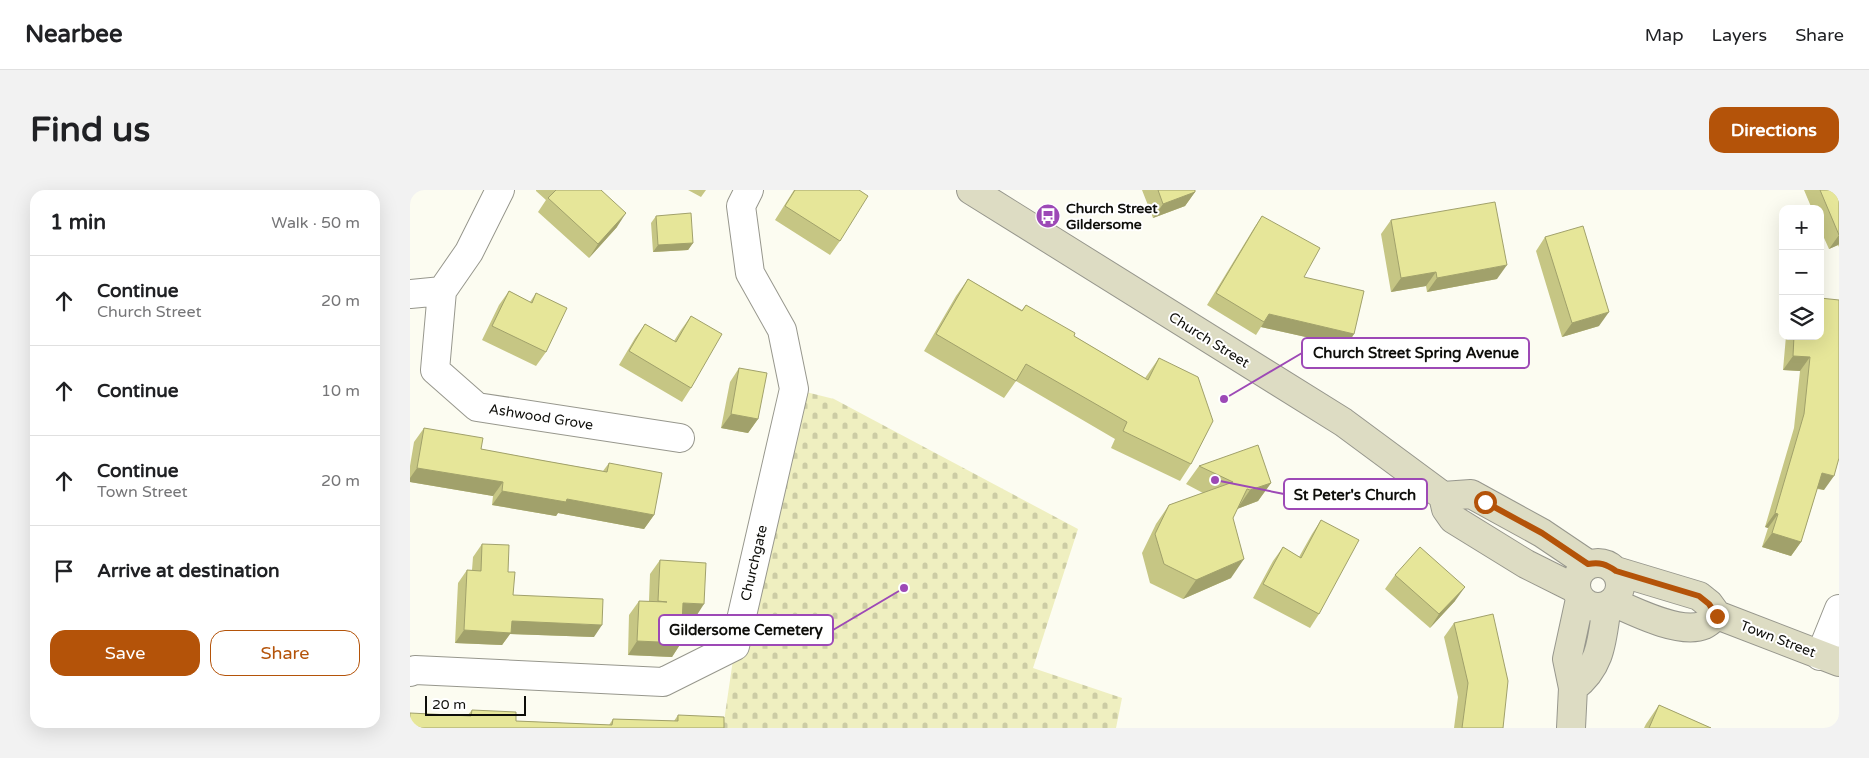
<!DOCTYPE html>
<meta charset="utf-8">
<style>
body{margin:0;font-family:"Varela Round",sans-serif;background:#f2f2f2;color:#202124}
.controls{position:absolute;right:15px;top:15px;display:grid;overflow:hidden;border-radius:10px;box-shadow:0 5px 20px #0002}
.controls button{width:45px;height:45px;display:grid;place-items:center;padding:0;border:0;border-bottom:1px solid #e0e0e0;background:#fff;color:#202124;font:25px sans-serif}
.scale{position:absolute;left:15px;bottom:12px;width:101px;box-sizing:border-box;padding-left:5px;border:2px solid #0e0e0a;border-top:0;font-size:14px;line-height:18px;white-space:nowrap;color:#0e0e0a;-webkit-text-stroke:4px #fff;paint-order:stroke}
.stop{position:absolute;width:15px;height:15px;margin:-11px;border:4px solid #b45309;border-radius:50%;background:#fff}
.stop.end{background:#b45309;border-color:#fff;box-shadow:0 1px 5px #0008}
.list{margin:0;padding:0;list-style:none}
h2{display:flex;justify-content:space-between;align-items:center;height:65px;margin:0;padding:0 20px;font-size:21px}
h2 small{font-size:16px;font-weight:400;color:#757577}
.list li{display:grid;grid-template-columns:32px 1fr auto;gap:15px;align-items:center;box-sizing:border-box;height:90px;padding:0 20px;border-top:1px solid #e0e0e0}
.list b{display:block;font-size:19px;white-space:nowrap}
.list p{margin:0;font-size:16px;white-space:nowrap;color:#757577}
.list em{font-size:16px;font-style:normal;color:#757577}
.actions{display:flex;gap:10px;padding:15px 20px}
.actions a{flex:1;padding:11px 0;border:1px solid #b45309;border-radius:15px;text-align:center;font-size:18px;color:#b45309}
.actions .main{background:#b45309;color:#fff}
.icon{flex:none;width:28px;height:28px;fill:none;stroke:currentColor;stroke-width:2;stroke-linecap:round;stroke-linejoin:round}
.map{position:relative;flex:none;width:1429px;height:538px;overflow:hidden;border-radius:15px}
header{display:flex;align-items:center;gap:30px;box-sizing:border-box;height:70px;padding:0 25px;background:#fff;border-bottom:1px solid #e0e0e0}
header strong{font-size:24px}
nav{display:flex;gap:28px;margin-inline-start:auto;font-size:18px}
.intro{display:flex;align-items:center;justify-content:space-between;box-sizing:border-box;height:120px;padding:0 30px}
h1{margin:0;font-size:35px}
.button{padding:12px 22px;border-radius:15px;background:#b45309;color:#fff;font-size:18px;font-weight:700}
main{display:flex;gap:30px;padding:0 30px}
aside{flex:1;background:#fff;border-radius:15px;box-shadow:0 5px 20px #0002}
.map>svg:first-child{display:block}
</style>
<header>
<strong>Nearbee</strong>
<nav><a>Map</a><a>Layers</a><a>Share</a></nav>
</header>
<div class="intro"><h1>Find us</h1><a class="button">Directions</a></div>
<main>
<aside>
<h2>1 min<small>Walk · 50 m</small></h2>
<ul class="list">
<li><svg class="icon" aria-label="ahead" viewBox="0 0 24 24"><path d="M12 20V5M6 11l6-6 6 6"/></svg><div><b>Continue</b><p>Church Street</p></div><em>20 m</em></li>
<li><svg class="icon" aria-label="ahead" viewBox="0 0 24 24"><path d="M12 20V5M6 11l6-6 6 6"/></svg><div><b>Continue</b></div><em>10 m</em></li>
<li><svg class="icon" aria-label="ahead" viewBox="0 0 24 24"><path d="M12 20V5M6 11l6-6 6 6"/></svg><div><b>Continue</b><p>Town Street</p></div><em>20 m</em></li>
<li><svg class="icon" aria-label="arrive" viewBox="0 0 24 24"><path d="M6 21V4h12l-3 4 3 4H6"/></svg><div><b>Arrive at destination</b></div></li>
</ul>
<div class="actions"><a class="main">Save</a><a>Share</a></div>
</aside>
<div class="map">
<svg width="1429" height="538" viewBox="0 0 1429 538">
<defs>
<pattern id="cemetery-stones" width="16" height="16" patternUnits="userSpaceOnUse" patternTransform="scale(1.25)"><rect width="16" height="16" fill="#efefc0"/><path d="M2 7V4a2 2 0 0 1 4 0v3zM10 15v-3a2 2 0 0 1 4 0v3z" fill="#cccca4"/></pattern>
</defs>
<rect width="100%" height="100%" fill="#fcfcf1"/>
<path fill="url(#cemetery-stones)" d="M 384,199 L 424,209 L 668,339 L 623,478 L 712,508 L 706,538 L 313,538 L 325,456 Z"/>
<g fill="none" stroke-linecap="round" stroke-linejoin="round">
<defs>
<path id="street" d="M 32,101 L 25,180 L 67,217 L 270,248
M 0,104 L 32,101 L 59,62 L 90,0
M 1410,466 L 1429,419
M 0,482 L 5,480 L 253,492 L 325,456 L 384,199 L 372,140 L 340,83 L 331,16 L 339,0"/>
<path id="secondary" d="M 561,0 L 933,232 L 1033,306 L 1036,319 L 1043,329 L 1116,374 L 1166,399
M 1033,306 L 1061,304 L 1132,343 L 1178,374
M1166 395a22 22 0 1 1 44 0a22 22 0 1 1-44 0Z
M 1206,381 L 1289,406 L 1299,414 L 1307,425 L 1429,472
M 1203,412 C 1225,422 1271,445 1294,435 C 1299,433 1303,428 1307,425
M 1163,498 C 1192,476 1192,449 1197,415
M 1161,538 L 1163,498 L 1157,469 L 1170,409"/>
</defs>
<use href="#street" stroke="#97978d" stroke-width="30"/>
<use href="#secondary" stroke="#97978d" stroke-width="30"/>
<use href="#street" stroke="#fff" stroke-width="28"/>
<use href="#secondary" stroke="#dddcc3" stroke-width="28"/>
</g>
<path fill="#c6c684" d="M 126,0 L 191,0 L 207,37 L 179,68 L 128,22 L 136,10 L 126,1 Z
M 278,0 L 296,0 L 291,7 Z
M 384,0 L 449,0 L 430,51 L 420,65 L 365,30 Z
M 732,0 L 785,0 L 785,2 L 775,16 L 743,28 Z
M 1394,0 L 1429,0 L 1429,57 L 1428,55 L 1419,59 L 1410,39 L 1410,19 L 1402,19 Z
M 246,26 L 283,53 L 278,60 L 243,62 L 241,33 Z
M 852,26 L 894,87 L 944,144 L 936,156 L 851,137 L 846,145 L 797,115 L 844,38 Z
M 981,30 L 1087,89 L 1017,102 L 1016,96 L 981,102 L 971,44 Z
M 1135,47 L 1189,136 L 1152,147 L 1126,61 Z
M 558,89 L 612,120 L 616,115 L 664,146 L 735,188 L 749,168 L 781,274 L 770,291 L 701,258 L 705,249 L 606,191 L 594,208 L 514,161 L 546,106 Z
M 99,101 L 120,112 L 126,103 L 136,162 L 126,176 L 72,150 L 89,115 Z
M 281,126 L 281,198 L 272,212 L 209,175 L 225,148 L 235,134 L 264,151 L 271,140 Z
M 1376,146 L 1410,146 L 1414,300 L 1407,299 L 1391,352 L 1381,366 L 1352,357 L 1358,338 L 1355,337 L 1384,238 L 1390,181 L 1373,180 Z
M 329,178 L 348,229 L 338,243 L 311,238 L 320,192 Z
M 14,238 L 71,259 L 130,270 L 193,281 L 199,273 L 244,325 L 234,339 L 148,323 L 146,326 L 82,315 L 83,306 L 0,292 L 0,276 L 4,252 Z
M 789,276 L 861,293 L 848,311 L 827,319 L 823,328 L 821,388 L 773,409 L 740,393 L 732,363 L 746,334 L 759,315 L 793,303 L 776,294 Z
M 911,330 L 909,424 L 900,438 L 843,408 L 863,371 L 873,357 L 889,367 L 902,344 Z
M 72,354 L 98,382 L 103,405 L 184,447 L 100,444 L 92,455 L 45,453 L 48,393 L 57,380 L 62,380 L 63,367 Z
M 250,370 L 285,428 L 273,427 L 271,453 L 262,467 L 218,465 L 219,425 L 229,411 L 239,411 L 240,384 Z
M 985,385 L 1045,411 L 1020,438 L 975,399 Z
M 1044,433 L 1093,538 L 1044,538 L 1048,507 L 1034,447 Z
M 1249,515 L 1301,538 L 1234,538 L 1236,534 Z
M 62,520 L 106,531 L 199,535 L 203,529 L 264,531 L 268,525 L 314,538 L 0,538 L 57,526 Z"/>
<path fill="#a1a16b" d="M 785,2 L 775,16 L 743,28 L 753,14 Z
M 216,23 L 207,37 L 179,68 L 188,54 Z
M 1429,45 L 1429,54 L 1428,55 L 1419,59 Z
M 283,53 L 278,60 L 243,62 L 248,55 Z
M 1097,75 L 1087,89 L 1017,102 L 1027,88 Z
M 1026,82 L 1016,96 L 981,102 L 991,88 Z
M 1199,122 L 1189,136 L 1152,147 L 1162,133 Z
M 859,124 L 944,144 L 936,156 L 851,137 Z
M 1383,166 L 1400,167 L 1390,181 L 1373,180 Z
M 321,224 L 348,229 L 338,243 L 311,238 Z
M 7,278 L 93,292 L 83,306 L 0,292 L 0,288 Z
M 1412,283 L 1424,286 L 1414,300 L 1402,297 Z
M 861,293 L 848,311 L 827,319 L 840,300 Z
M 92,301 L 157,309 L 244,325 L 234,339 L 148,323 L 146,326 L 82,315 Z
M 1365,323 L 1368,324 L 1358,338 L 1355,337 Z
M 1362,343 L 1391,352 L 1381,366 L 1352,357 Z
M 834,369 L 821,388 L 773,409 L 786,390 Z
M 1055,397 L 1045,411 L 1020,438 L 1029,424 Z
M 273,413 L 294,414 L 285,428 L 264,427 Z
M 102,431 L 192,435 L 184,447 L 100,444 L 92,455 L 45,453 L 54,440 Z
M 227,451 L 271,453 L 262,467 L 218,465 Z"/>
<path fill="#e6e699" stroke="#a1a16b" d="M 146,0 L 191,0 L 216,23 L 188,54 L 138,8 Z
M 385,0 L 449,0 L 458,6 L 430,51 L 375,16 Z
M 748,0 L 785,0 L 785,2 L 753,14 Z
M 1410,0 L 1429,0 L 1429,45 Z
M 1085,12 L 1097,75 L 1027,88 L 1026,82 L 991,88 L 981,30 Z
M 281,23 L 283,53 L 248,55 L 246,26 Z
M 852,26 L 910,58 L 894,87 L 954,101 L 944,144 L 859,124 L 854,132 L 806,103 Z
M 1173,36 L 1199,122 L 1162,133 L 1135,47 Z
M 558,89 L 612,121 L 616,115 L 665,143 L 664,146 L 738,190 L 749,168 L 788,187 L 803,231 L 781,274 L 713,241 L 717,232 L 616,174 L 606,191 L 526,144 Z
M 99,101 L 122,113 L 126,103 L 157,118 L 136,162 L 82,136 Z
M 1410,108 L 1429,110 L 1429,268 L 1424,286 L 1412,283 L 1391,352 L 1362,343 L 1368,324 L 1365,323 L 1394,224 L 1400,167 L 1383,166 L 1384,146 L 1410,146 Z
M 281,126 L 312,144 L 281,198 L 219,161 L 235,134 L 266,152 Z
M 329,178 L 357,183 L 348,229 L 321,224 Z
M 14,238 L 73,248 L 71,259 L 130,270 L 197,282 L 199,273 L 252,283 L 244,325 L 157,309 L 156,312 L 92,301 L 93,292 L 7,278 Z
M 848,255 L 861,293 L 840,300 L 837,299 L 823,328 L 834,369 L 786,390 L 754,374 L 745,344 L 759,315 L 823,292 L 789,276 Z
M 911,330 L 949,350 L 909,424 L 853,394 L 873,357 L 891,368 Z
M 72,354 L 99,355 L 98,382 L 105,382 L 103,405 L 193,409 L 192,435 L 102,431 L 101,443 L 54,440 L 57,380 L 71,381 Z
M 1010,357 L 1055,397 L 1029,424 L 985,385 Z
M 250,370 L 296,373 L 294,414 L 273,413 L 271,453 L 227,451 L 229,411 L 257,412 L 248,411 Z
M 1083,424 L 1098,491 L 1093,538 L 1052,538 L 1058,493 L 1044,433 Z
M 1249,515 L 1301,538 L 1239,538 Z
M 62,520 L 106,522 L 106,531 L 202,535 L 203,529 L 268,531 L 268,525 L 314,527 L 314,538 L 0,538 L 0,523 L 61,526 Z"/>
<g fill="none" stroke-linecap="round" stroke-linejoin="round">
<path stroke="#b45309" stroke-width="6" d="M 1075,312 L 1132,343 L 1178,374 C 1190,372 1196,374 1206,381 L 1289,406 L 1299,414 L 1307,426"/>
</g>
<defs>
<symbol id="bus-disc" viewBox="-11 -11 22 22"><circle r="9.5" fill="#9d49b6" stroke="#fff"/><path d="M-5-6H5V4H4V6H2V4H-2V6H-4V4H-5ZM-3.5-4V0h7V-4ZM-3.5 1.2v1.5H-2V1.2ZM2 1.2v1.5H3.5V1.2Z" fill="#fff"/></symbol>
</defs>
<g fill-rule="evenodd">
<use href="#bus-disc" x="624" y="12" width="28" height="28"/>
</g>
<g text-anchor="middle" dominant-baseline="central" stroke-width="4" stroke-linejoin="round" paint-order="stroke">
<g font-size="14" font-weight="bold" fill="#0e0e0a" stroke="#fff" text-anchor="start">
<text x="656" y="18">Church Street<tspan x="656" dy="16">Gildersome</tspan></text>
</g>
<g font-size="14" fill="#0e0e0a" stroke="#fff">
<text transform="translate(799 150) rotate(32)">Church Street</text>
<text transform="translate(131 227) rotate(9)">Ashwood Grove</text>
<text transform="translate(344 373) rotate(-77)">Churchgate</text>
<text transform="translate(1368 449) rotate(21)">Town Street</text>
</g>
</g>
<path fill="none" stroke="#9d49b6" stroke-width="2" d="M814 209L892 163M805 290L874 304M494 398L423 440"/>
<g fill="#9d49b6" stroke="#fff" stroke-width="2">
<circle cx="814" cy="209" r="5"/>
<circle cx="805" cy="290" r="5"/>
<circle cx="494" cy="398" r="5"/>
</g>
<g fill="#fff" stroke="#9d49b6" stroke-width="2">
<rect x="892" y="148" width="227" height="30" rx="5"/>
<rect x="874" y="289" width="143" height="30" rx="5"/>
<rect x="249" y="425" width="174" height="30" rx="5"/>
</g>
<g font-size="15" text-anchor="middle" font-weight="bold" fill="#0e0e0a">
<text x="1006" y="168">Church Street Spring Avenue</text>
<text x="945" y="310">St Peter's Church</text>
<text x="336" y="445">Gildersome Cemetery</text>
</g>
</svg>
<div class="controls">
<button>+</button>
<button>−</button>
<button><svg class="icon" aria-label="layers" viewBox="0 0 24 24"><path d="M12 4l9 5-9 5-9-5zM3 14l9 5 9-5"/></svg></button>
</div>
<div class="scale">20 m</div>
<div class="stop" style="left:1075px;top:312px"></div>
<div class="stop end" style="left:1307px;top:426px"></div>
</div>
</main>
